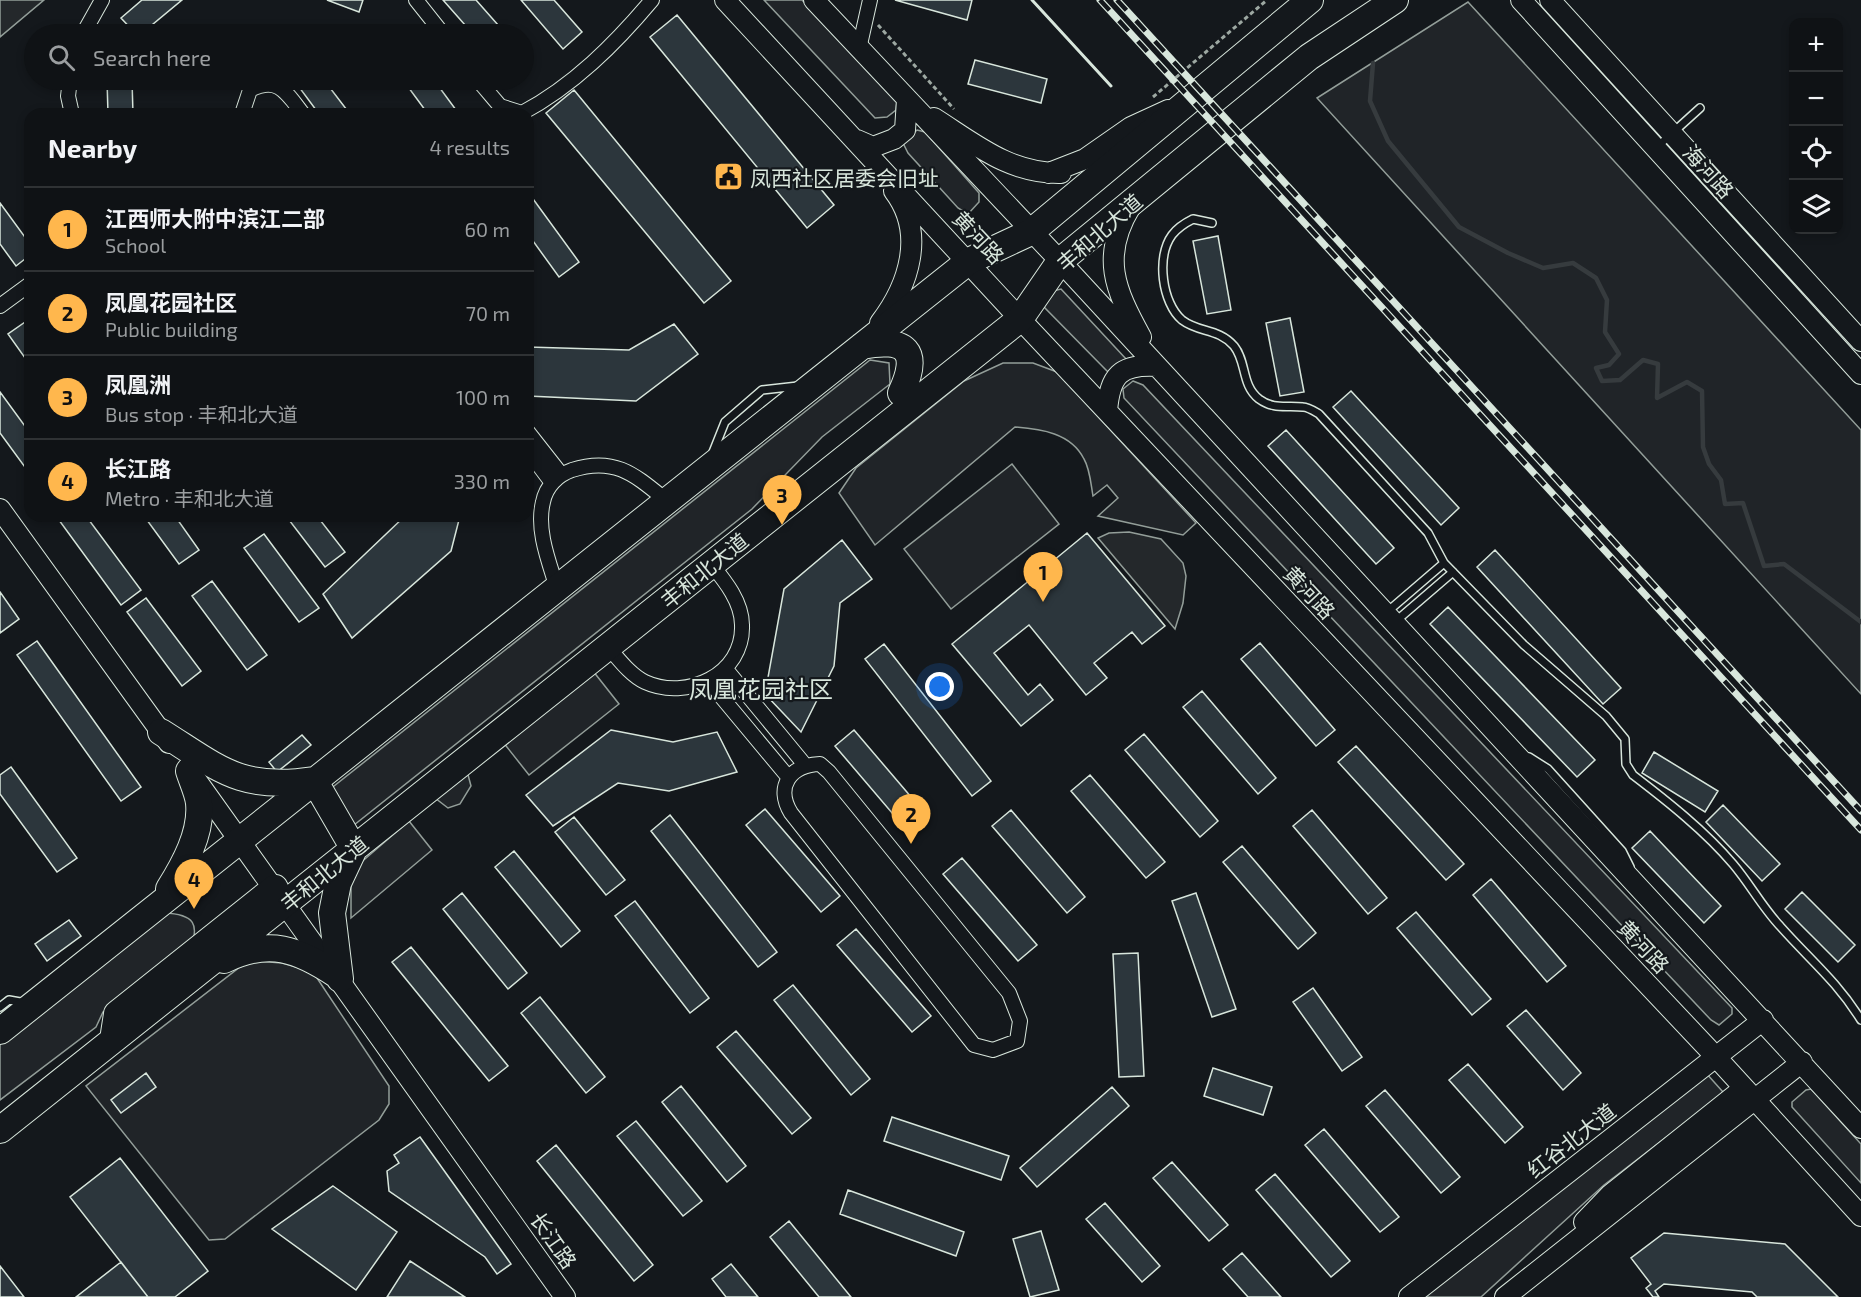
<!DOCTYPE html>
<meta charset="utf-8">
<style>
body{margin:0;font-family:"Exo 2","Noto Sans SC",sans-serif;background:#181b1e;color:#f1f3f6}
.controls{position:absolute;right:18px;top:18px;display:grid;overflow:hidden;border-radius:12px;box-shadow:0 3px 9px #0003}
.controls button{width:54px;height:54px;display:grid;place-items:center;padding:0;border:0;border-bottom:2px solid #2f3234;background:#0f1215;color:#f1f3f6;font:30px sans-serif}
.you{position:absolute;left:940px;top:687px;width:21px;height:21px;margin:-15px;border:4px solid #fff;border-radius:50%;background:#1a73e8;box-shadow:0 0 0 9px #1a73e833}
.badge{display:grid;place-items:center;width:39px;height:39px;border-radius:50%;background:#ffb74d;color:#111;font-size:20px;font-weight:700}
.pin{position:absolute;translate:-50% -50px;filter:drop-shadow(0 2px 3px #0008)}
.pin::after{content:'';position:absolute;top:32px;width:21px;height:18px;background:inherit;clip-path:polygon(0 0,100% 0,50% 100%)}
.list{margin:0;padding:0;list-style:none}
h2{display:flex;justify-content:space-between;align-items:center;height:78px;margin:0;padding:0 24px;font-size:26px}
h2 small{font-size:20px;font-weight:400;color:#9b9ea0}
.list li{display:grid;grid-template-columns:39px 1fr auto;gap:18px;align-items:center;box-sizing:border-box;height:84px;padding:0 24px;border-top:2px solid #2f3234}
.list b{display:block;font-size:22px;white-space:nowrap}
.list p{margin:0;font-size:20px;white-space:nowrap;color:#9b9ea0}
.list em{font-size:20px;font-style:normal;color:#9b9ea0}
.icon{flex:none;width:33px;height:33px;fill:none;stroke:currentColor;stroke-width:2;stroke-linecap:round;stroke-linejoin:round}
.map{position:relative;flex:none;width:1861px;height:1297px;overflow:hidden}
.search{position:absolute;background:#0f1215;box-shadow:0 3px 9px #0003;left:24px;top:24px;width:510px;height:66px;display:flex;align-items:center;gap:15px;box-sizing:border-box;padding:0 21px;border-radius:33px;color:#9b9ea0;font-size:22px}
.panel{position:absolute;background:#0f1215;box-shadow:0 3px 9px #0003;left:24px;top:108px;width:510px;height:414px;border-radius:18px}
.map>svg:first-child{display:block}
</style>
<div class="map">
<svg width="1861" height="1297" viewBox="0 0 1861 1297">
<rect width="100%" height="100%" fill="#14181c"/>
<path fill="#202428" stroke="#939e99" stroke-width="1.5" d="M 764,0 L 802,0 L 897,100 L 896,110 L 887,117 L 875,118 Z
M 1468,2 L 1861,430 L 1861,694 L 1317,98 Z
M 917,130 L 925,132 L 979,193 L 979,202 L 968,214 L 958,208 L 908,153 L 903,143 Z
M 1061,289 L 1127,360 L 1116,372 L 1108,372 L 1045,308 L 1042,302 L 1053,291 Z
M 870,360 L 889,363 L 890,384 L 822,437 L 752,509 L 354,825 L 324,794 Z
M 1003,363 L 1033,363 L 1057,372 L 1196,523 L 1183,535 L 1098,516 L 1118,498 L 1107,485 L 1093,496 C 1091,485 1090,469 1084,459 C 1071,433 1041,429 1015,427 L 875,545 L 839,493 L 856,468 L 964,381 Z
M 1133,381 L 1143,385 L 1732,1008 L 1732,1014 L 1719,1025 L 1711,1020 L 1124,398 L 1123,389 Z
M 1012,464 L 1059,524 L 951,609 L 904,549 Z
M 593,671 L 619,704 L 529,775 L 503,742 Z
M 467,771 L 471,786 L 460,804 L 448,808 L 435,798 Z
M 409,821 L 432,850 L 351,918 L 351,877 L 358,865 Z
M 164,913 C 194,914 201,924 189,952 L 103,1012 L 96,1027 L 0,1100 L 0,1044 Z
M 256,961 L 282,963 L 313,972 L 389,1086 L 389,1104 L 379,1120 L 225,1239 L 209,1240 L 86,1086 L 240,967 Z
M 1706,1073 L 1723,1092 L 1716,1099 L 1604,1185 L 1481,1297 L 1418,1297 Z
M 1811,1089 L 1861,1144 L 1861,1183 L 1792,1107 L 1792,1102 L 1806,1090 Z"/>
<path fill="#24282b" stroke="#939e99" stroke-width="1.5" d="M 0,0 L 44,0 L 0,37 Z
M 1129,532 L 1161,539 L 1183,563 L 1186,576 L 1183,603 L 1175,629 L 1098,538 L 1109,533 Z"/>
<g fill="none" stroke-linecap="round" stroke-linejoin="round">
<path stroke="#363b3e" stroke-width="4.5" d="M 1373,63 L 1370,101 L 1388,141 L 1459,227 L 1508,253 L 1543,268 L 1573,263 L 1596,278 L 1607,300 L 1605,332 L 1619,354 L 1609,365 L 1596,368 L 1602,381 L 1620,380 L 1643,360 L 1658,364 L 1657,398 L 1687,382 L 1702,391 L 1703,447 L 1709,464 L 1721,480 L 1725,504 L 1743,503 L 1764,566 L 1784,564 L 1861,622"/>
</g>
<path fill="#2c363c" stroke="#d8e6dc" stroke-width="1.5" d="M 142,0 L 182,0 L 141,34 L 136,34 L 121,18 Z
M 327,0 L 363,0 L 359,12 Z
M 443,0 L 476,0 L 506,34 L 473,34 Z
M 521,0 L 554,0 L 582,32 L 563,49 Z
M 895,0 L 972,0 L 967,20 Z
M 677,15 L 834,205 L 807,228 L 650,37 Z
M 975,60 L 1047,79 L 1041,103 L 968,84 Z
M 107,80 L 132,80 L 133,114 L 108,114 Z
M 309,80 L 324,80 L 350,114 L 319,114 L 299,87 Z
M 403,80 L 434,80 L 459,114 L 428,114 Z
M 574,90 L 731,281 L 704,303 L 546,113 Z
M 528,192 L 579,262 L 559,277 L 528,234 Z
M 0,203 L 30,244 L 30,255 L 16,266 L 0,244 Z
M 1218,236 L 1231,310 L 1207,314 L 1193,241 Z
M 1290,318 L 1304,392 L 1280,396 L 1266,323 Z
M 28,320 L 30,323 L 30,365 L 8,334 Z
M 674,324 L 698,354 L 636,401 L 528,396 L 528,347 L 629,350 Z
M 1351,391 L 1459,508 L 1441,525 L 1333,407 Z
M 0,392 L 30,433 L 30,474 L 0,433 Z
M 1286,430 L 1394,548 L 1376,564 L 1268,446 Z
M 56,516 L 86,516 L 141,590 L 121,605 Z
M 144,516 L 175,516 L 199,550 L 179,564 Z
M 286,516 L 317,516 L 345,552 L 325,567 Z
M 405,516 L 460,516 L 451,551 L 352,638 L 323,594 Z
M 1087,533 L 1165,626 L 1142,644 L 1132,632 L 1094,663 L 1107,678 L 1086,695 L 1029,625 L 994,653 L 1028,695 L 1040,684 L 1053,700 L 1021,726 L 952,644 Z
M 264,534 L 319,608 L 299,622 L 244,548 Z
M 842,540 L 872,579 L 840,603 L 834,666 L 801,732 L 765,694 L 784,589 Z
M 1495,550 L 1621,688 L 1603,704 L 1477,567 Z
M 212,581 L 267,655 L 247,670 L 192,596 Z
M 0,592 L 19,619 L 0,633 Z
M 146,598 L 201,671 L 182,686 L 127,612 Z
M 1448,607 L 1595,760 L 1577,777 L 1430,624 Z
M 37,641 L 141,787 L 121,801 L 17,655 Z
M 1260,643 L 1335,730 L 1316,746 L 1241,659 Z
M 884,644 L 991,781 L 972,796 L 865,659 Z
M 1202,691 L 1276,778 L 1258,794 L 1183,707 Z
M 611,730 L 673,742 L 717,732 L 737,772 L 669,791 L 618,783 L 553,826 L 526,795 Z
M 854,730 L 929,818 L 910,834 L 835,746 Z
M 1144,734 L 1218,821 L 1200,837 L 1125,750 Z
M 302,735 L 311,745 L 277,772 L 269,762 Z
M 1356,746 L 1464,864 L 1446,880 L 1338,762 Z
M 1654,752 L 1718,791 L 1705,812 L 1642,773 Z
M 11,767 L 77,858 L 57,872 L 0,794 L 0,775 Z
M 1090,775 L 1165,862 L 1146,878 L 1071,791 Z
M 1723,805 L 1780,864 L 1762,881 L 1706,822 Z
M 765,809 L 840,896 L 821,912 L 746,825 Z
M 1011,810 L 1085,897 L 1067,913 L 992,826 Z
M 1312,810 L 1387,898 L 1368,914 L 1293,826 Z
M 670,815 L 777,952 L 758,967 L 651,831 Z
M 574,817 L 625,880 L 606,895 L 555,832 Z
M 1650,831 L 1721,906 L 1704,923 L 1632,848 Z
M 1242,846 L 1316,933 L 1298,949 L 1223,862 Z
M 514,851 L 580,931 L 561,947 L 495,867 Z
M 962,858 L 1037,945 L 1018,961 L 943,874 Z
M 1491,879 L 1566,966 L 1547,982 L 1473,895 Z
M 1802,892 L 1855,945 L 1838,962 L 1785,909 Z
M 462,893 L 527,973 L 508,989 L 443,909 Z
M 1196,893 L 1236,1009 L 1212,1017 L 1172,901 Z
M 635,901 L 709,998 L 690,1013 L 615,916 Z
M 1416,912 L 1491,999 L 1472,1015 L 1397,928 Z
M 69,920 L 81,936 L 47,961 L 35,944 Z
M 856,929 L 931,1016 L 912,1032 L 837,945 Z
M 411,947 L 508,1066 L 489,1081 L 392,962 Z
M 1138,953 L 1144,1076 L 1119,1077 L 1113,954 Z
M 793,985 L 870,1079 L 851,1095 L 774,1000 Z
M 1313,988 L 1362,1057 L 1342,1071 L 1293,1002 Z
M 540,997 L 605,1077 L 586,1093 L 521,1013 Z
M 1526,1010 L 1581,1073 L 1563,1090 L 1507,1026 Z
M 736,1031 L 811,1118 L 792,1134 L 717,1047 Z
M 1468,1064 L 1523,1127 L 1505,1143 L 1449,1080 Z
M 1213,1068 L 1272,1087 L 1263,1115 L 1204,1096 Z
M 146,1073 L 156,1087 L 121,1113 L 111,1100 Z
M 681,1086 L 746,1166 L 727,1182 L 662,1102 Z
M 1112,1087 L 1129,1106 L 1037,1187 L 1020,1168 Z
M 1385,1090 L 1460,1177 L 1441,1193 L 1366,1106 Z
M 892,1117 L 1009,1156 L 1001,1180 L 884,1141 Z
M 636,1121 L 702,1201 L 683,1216 L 617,1136 Z
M 1324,1129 L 1399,1217 L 1380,1232 L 1305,1145 Z
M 420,1137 L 511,1264 L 497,1274 L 485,1257 L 389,1191 L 387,1171 L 399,1163 L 394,1155 Z
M 556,1145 L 653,1265 L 634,1281 L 537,1161 Z
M 120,1158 L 208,1271 L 175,1297 L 148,1297 L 70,1197 Z
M 1172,1162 L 1228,1225 L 1209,1241 L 1153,1178 Z
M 1275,1174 L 1350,1261 L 1331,1277 L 1256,1190 Z
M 333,1186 L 397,1232 L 356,1290 L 272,1229 Z
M 848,1190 L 964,1232 L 956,1256 L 840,1214 Z
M 1105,1203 L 1160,1266 L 1142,1282 L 1086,1219 Z
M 789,1221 L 851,1297 L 819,1297 L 770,1237 Z
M 1041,1231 L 1059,1290 L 1030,1297 L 1013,1239 Z
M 1664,1233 L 1785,1244 L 1838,1297 L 1757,1297 L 1752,1292 L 1664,1284 L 1655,1291 L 1659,1297 L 1653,1297 L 1646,1288 L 1651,1284 L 1631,1258 Z
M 1242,1253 L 1281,1297 L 1248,1297 L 1223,1269 Z
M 410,1261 L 465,1297 L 387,1297 Z
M 121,1262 L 148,1297 L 76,1297 Z
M 731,1264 L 758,1297 L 726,1297 L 712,1279 Z
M 0,1266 L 24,1297 L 0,1297 Z"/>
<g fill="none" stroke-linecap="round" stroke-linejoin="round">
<defs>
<path id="lane" d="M 1657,147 L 1700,108
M 1212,223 L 1193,219 C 1185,223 1178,227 1172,235 C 1156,257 1162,303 1182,320 C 1199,333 1218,328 1234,346 C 1247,362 1241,385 1259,399 C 1274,410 1286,405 1303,407 C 1308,407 1314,411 1319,414 L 1428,533 L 1444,563 L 1524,645 L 1606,716 L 1625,739 L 1626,764 L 1633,775 C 1667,801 1705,831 1733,864 C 1750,884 1762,907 1780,926 C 1810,960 1836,980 1861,1020
M 713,452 L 725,422 L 762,390 L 798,386
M 1387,612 L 1444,563
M 1396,621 L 1453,572
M 1529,757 L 1548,769 L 1622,851 L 1630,867
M 0,1007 L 9,1000 L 26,1003"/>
<path id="street" d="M 416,0 L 443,34
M 83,34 L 102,0
M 859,49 L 870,0
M 70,80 L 68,96 L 72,114
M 478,80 L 500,106 L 522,113 C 573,86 615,44 652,0
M 242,114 L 250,90 C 278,76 286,92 303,114
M 0,306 L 30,284
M 528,432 L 561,474
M 528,451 L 552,483
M 557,588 C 549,562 536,530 543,502 C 546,486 558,475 572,470 C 615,456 635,475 667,501
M 608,647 C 618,658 630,675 645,682 C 686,701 744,675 742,625 C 742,602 725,581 712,565
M 725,668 L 805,765
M 709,682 L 789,778
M 820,764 L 829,772 L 1009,993 L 1020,1021 L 1017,1041 L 993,1050 L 974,1045 L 791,813 C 775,787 790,765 820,764 Z"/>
<path id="secondary" d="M 725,0 L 1020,319 L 1716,1057 L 1861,1216
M 814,0 L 1060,261 L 1861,1128
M 1521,0 L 1861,374
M 1550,0 L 1861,341
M 934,118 C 975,144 1010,174 1061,173
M 857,140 L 873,147 L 894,139 L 905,130 L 907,100
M 1049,173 L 1085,159 L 1131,127 L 1168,110
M 1131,206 C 1100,256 1115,290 1141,337
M 880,323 C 909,285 926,233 894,191
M 1107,411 C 1110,375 1120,364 1157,366
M 0,509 L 169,743
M 197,781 L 565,1297
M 1584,1222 L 1611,1194 L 1744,1088
M 1409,1297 L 1763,1020
M 1505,1297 L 1802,1062"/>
<path id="highway" d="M 862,346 C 906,337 921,351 901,393
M 161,732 C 220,769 240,791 314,780 L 354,849 L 338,883 L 332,913 L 340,979
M 169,889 C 184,865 202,833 199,803 C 198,793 192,781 189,771
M 224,960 C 269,938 298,949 337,975
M 0,1031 L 969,261 L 1031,232 L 1310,0
M 113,1040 L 117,1014 L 275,888
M 0,1130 L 1020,319 L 1060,261 L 1309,57 L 1395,0"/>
</defs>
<use href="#lane" stroke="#d8e6dc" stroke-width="10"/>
<use href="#street" stroke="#d8e6dc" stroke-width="16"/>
<use href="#secondary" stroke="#d8e6dc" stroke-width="22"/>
<use href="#highway" stroke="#d8e6dc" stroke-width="28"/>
<path stroke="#9da8a2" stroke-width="3" stroke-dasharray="4.5 3" stroke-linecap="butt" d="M 878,25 L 954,109
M 1153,97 L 1267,0"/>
<use href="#lane" stroke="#14181c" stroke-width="7"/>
<use href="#street" stroke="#14181c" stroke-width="14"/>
<use href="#secondary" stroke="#14181c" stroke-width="20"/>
<use href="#highway" stroke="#14181c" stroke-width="26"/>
<defs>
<path id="rail" d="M 1100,0 L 1861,830
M 1117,0 L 1861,811"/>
</defs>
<use href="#rail" stroke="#d8e6dc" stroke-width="7"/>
<use href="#rail" stroke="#14181c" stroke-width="4.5" stroke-dasharray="14" stroke-linecap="butt"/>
<path stroke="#d8e6dc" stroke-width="3" d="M 1032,0 L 1111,86"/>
</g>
<defs>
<symbol id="civic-square" viewBox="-11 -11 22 22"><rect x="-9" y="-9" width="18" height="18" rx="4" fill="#ffb74d" stroke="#14181c"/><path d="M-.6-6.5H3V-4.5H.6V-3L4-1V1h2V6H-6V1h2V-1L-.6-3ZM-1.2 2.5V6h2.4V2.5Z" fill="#111"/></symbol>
</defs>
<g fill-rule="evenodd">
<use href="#civic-square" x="712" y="160" width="33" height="33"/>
</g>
<g text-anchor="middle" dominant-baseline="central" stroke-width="4.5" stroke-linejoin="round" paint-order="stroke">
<g font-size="21" fill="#d8e6dc" stroke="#14181c">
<text transform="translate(1709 171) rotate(48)">海河路</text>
<text transform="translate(1099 232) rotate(-41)">丰和北大道</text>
<text transform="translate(979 237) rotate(47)">黄河路</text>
<text transform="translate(704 570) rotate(-39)">丰和北大道</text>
<text transform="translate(1310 592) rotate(47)">黄河路</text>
<text transform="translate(324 873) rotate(-39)">丰和北大道</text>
<text transform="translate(1644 946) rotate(47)">黄河路</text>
<text transform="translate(1571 1140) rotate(-38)">红谷北大道</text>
<text transform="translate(554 1240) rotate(55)">长江路</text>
</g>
<g font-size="21" fill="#d8e6dc" stroke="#14181c" text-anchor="start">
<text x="750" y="177">凤西社区居委会旧址</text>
</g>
<g font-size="24" fill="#d8e6dc" stroke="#14181c">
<text x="761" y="688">凤凰花园社区</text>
</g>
</g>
</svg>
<div class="controls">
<button>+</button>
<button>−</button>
<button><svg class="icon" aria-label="locate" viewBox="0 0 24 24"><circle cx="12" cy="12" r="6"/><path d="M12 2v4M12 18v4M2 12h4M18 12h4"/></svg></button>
<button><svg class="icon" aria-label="layers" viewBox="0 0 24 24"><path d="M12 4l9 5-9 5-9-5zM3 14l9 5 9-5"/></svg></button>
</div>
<div class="you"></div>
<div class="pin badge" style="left:1043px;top:602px">1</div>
<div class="pin badge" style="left:911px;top:844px">2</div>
<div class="pin badge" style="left:782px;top:525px">3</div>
<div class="pin badge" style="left:194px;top:909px">4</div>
<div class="search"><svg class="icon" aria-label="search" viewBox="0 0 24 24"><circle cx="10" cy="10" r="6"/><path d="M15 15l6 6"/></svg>Search here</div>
<section class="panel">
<h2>Nearby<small>4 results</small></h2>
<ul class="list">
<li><span class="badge">1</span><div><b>江西师大附中滨江二部</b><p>School</p></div><em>60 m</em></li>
<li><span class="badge">2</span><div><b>凤凰花园社区</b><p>Public building</p></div><em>70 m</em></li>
<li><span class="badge">3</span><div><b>凤凰洲</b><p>Bus stop · 丰和北大道</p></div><em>100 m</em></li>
<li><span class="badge">4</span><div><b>长江路</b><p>Metro · 丰和北大道</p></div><em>330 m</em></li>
</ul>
</section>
</div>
